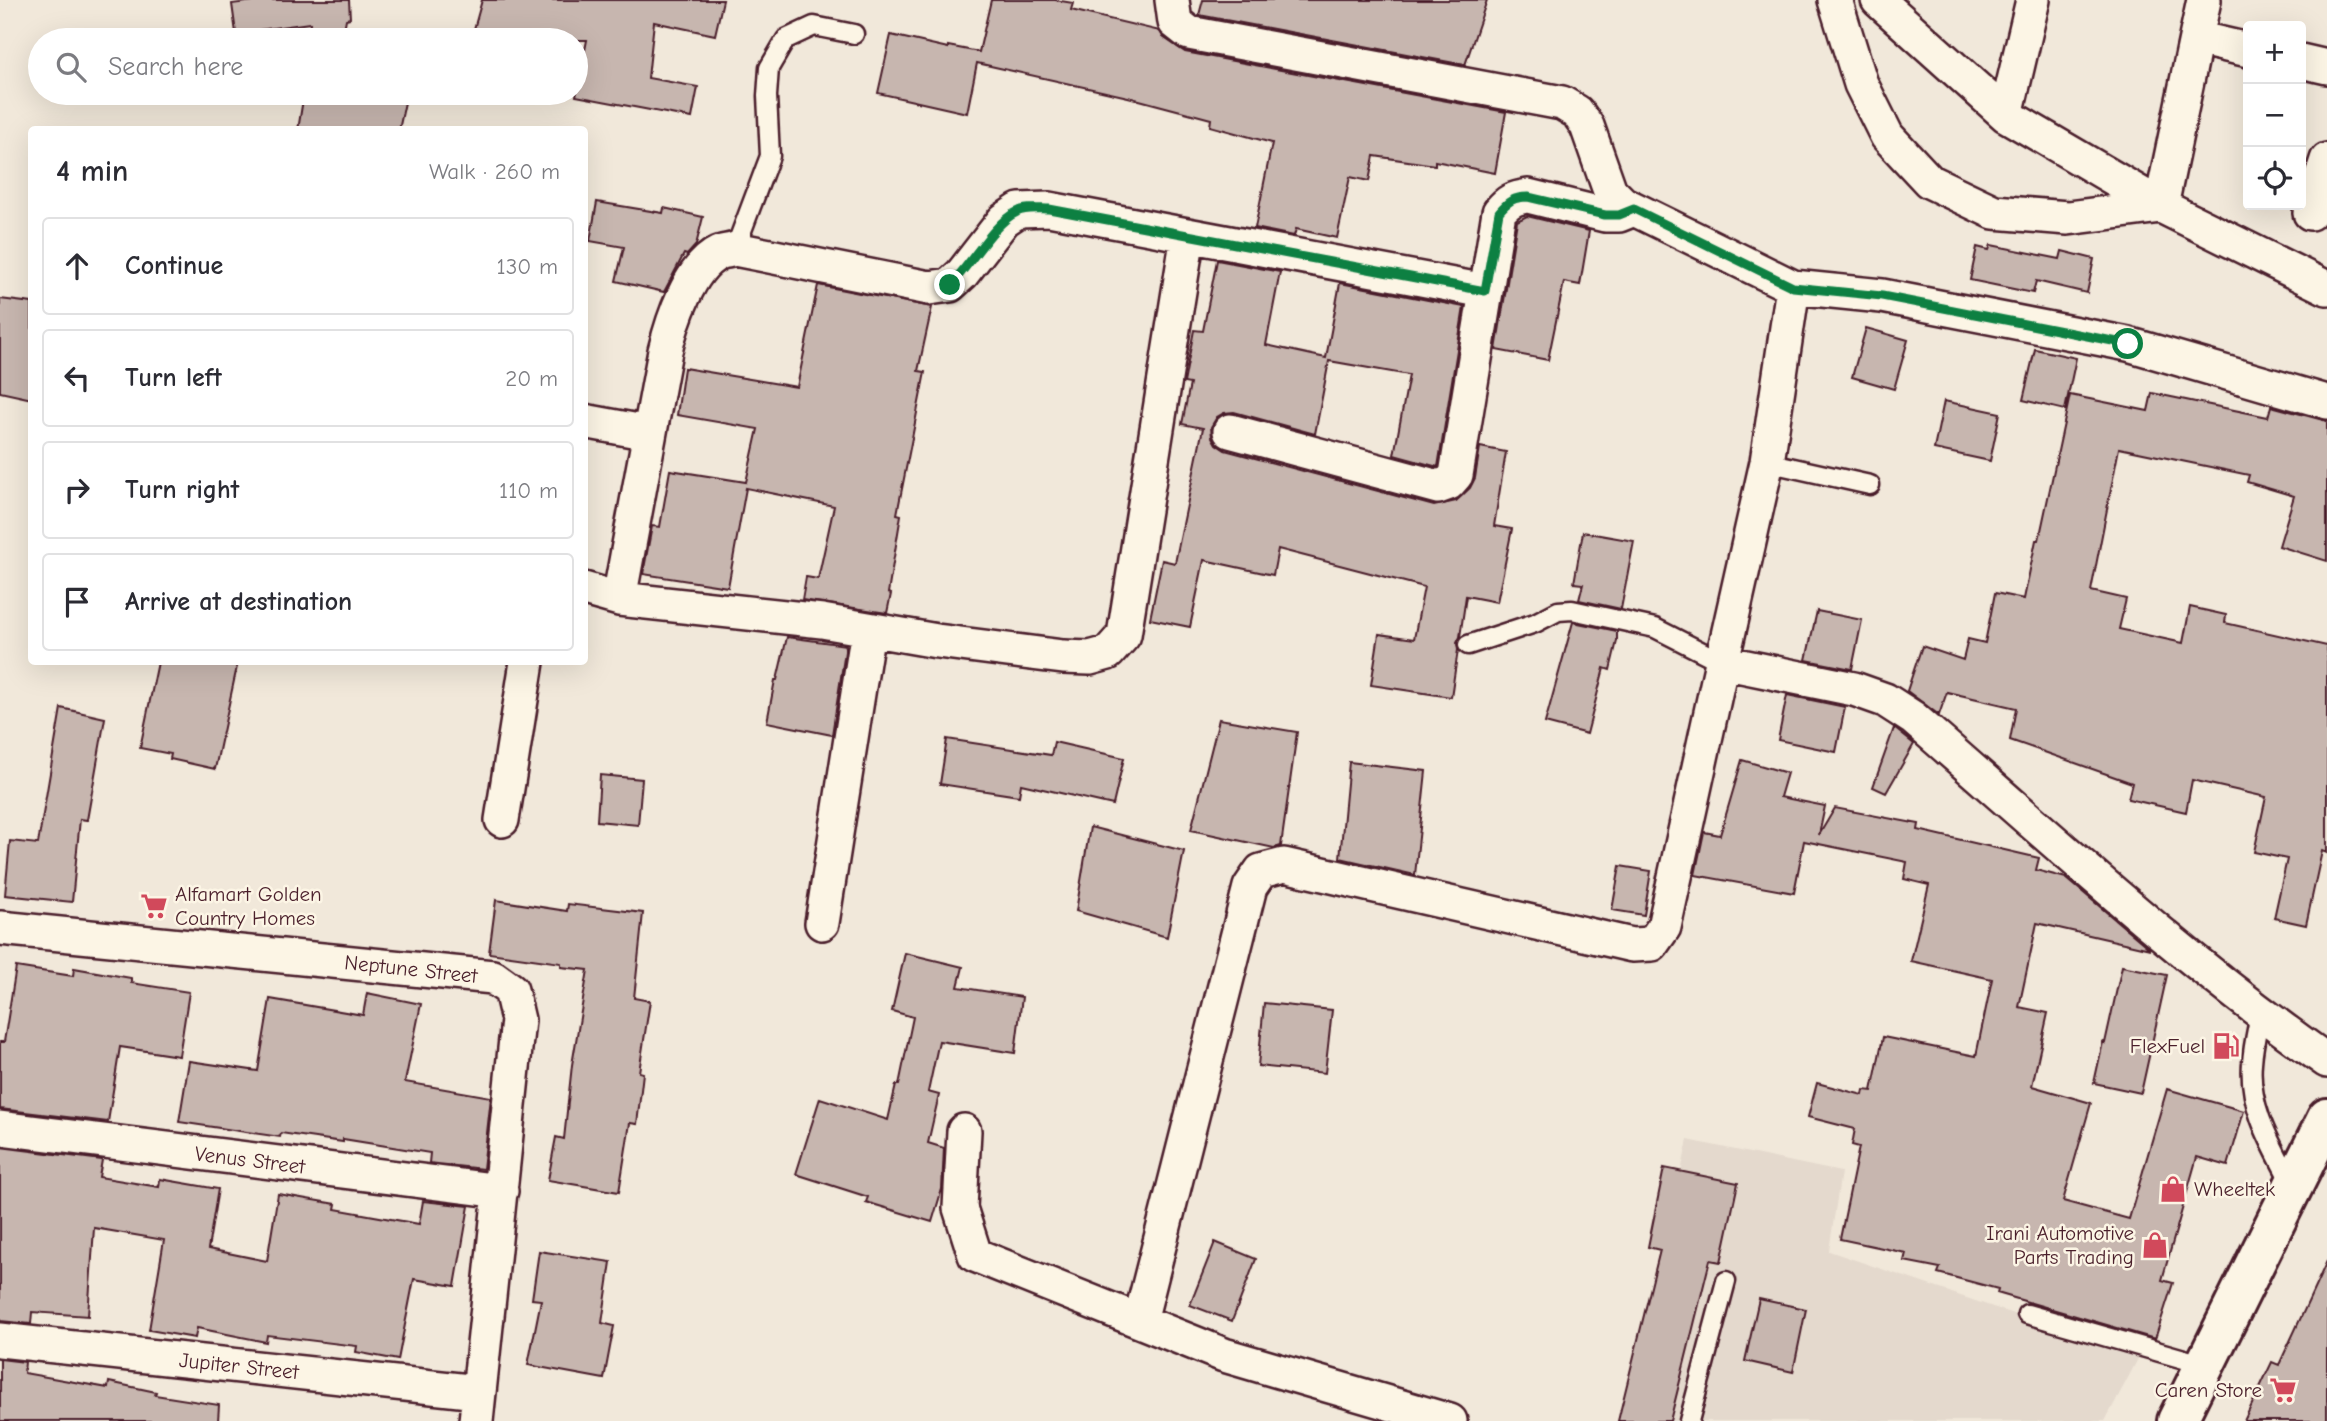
<!DOCTYPE html>
<meta charset="utf-8">
<style>
body{margin:0;font-family:"Comic Neue",sans-serif;background:#f2f2f3;color:#2b2b33}
.controls{position:absolute;right:21px;top:21px;display:grid;overflow:hidden;border-radius:7px;box-shadow:0 7px 28px #0002}
.controls button{width:63px;height:63px;display:grid;place-items:center;padding:0;border:0;border-bottom:2px solid #e1e1e2;background:#fff;color:#2b2b33;font:35px sans-serif}
.stop{position:absolute;width:21px;height:21px;margin:-16px;border:5px solid #0b8043;border-radius:50%;background:#fff}
.stop.end{background:#0b8043;border-color:#fff;box-shadow:0 2px 7px #0008}
.list{margin:0;padding:0;list-style:none}
h2{display:flex;justify-content:space-between;align-items:center;height:91px;margin:0;padding:0 28px;font-size:30px}
h2 small{font-size:23px;font-weight:400;color:#7c7c81}
.list li{display:grid;grid-template-columns:46px 1fr auto;gap:21px;align-items:center;box-sizing:border-box;height:98px;margin:0 14px 14px;padding:0 14px;border:2px solid #e1e1e2;border-radius:7px}
.list b{display:block;font-size:26px;white-space:nowrap}
.list em{font-size:23px;font-style:normal;color:#7c7c81}
.icon{flex:none;width:38px;height:38px;fill:none;stroke:currentColor;stroke-width:2;stroke-linecap:round;stroke-linejoin:round}
.map{position:relative;flex:none;width:2327px;height:1421px;overflow:hidden}
.search{position:absolute;background:#fff;box-shadow:0 7px 28px #0002;left:28px;top:28px;width:560px;height:77px;display:flex;align-items:center;gap:18px;box-sizing:border-box;padding:0 24px;border-radius:38px;color:#7c7c81;font-size:26px}
.panel{position:absolute;background:#fff;box-shadow:0 7px 28px #0002;left:28px;top:126px;width:560px;height:539px;border-radius:7px}
.map>svg:first-child{display:block}
</style>
<div class="map">
<svg width="2327" height="1421" viewBox="0 0 2327 1421">
<rect width="100%" height="100%" fill="#f1e8da"/>
<filter id="ink" filterUnits="userSpaceOnUse"><feTurbulence type="fractalNoise" baseFrequency=".0143" numOctaves="2"/><feDisplacementMap in="SourceGraphic" scale="14" xChannelSelector="R" yChannelSelector="G"/><feConvolveMatrix kernelMatrix="1 2 1 2 8 2 1 2 1" color-interpolation-filters="sRGB"/></filter>
<g filter="url(#ink)">
<path fill="#e4d9cd" d="M 1688,1140 L 1841,1172 L 1829,1251 L 2139,1357 L 2105,1421 L 1626,1421 Z"/>
<path fill="#c7b6af" stroke="#4a1f2b" stroke-width="2" d="M 261,0 L 349,0 L 350,18 L 346,19 L 342,40 L 308,40 L 310,23 L 236,33 L 232,4 Z
M 482,0 L 723,0 L 715,35 L 654,22 L 648,78 L 698,87 L 692,118 L 576,96 L 587,40 L 471,40 Z
M 991,0 L 1055,0 L 1073,3 L 1071,10 L 1160,31 L 1163,37 L 1185,52 L 1506,112 L 1495,173 L 1435,161 L 1435,165 L 1374,156 L 1369,181 L 1350,177 L 1337,238 L 1296,229 L 1294,236 L 1255,228 L 1272,143 L 1210,126 L 1211,119 L 1128,97 L 977,63 L 967,113 L 878,93 L 891,35 L 948,48 L 948,46 L 979,52 Z
M 1203,0 L 1487,0 L 1465,65 L 1199,15 Z
M 304,93 L 407,93 L 399,130 L 298,130 Z
M 597,202 L 663,213 L 664,208 L 703,217 L 696,245 L 687,255 L 684,254 L 664,292 L 616,281 L 624,247 L 590,241 Z
M 1527,216 L 1589,231 L 1580,285 L 1564,282 L 1548,360 L 1496,350 L 1517,221 Z
M 1991,245 L 2060,259 L 2062,251 L 2094,259 L 2087,293 L 2036,281 L 2033,293 L 1970,280 L 1977,247 L 1989,250 Z
M 1217,260 L 1280,272 L 1266,345 L 1326,358 L 1340,283 L 1464,307 L 1438,467 L 1394,455 L 1409,375 L 1329,361 L 1315,434 L 1234,412 L 1224,413 L 1217,417 L 1211,427 L 1212,437 L 1216,444 L 1225,450 L 1434,506 L 1456,501 L 1470,488 L 1475,478 L 1480,447 L 1506,452 L 1494,526 L 1512,529 L 1497,602 L 1466,596 L 1460,637 L 1457,643 L 1458,650 L 1451,697 L 1371,685 L 1379,634 L 1414,639 L 1424,587 L 1278,549 L 1273,575 L 1204,560 L 1190,627 L 1150,619 L 1162,560 L 1175,563 L 1203,428 L 1182,424 L 1190,384 L 1184,383 L 1194,330 L 1203,331 Z
M 818,285 L 932,307 L 918,371 L 925,372 L 897,514 L 901,515 L 888,593 L 891,594 L 887,613 L 802,600 L 806,577 L 818,579 L 834,506 L 746,488 L 728,587 L 643,574 L 652,526 L 660,527 L 670,470 L 746,482 L 758,429 L 677,415 L 684,368 L 797,387 Z
M 0,299 L 32,303 L 32,399 L 0,392 Z
M 1866,328 L 1908,340 L 1894,389 L 1852,377 Z
M 2035,349 L 2076,358 L 2065,410 L 2023,400 Z
M 2152,393 L 2268,417 L 2271,406 L 2327,421 L 2327,561 L 2279,546 L 2294,496 L 2247,482 L 2249,475 L 2119,448 L 2091,591 L 2126,599 L 2119,629 L 2183,643 L 2190,607 L 2226,615 L 2225,623 L 2327,646 L 2327,853 L 2322,851 L 2306,925 L 2274,918 L 2287,859 L 2254,852 L 2266,797 L 2192,780 L 2186,812 L 2128,799 L 2132,783 L 2010,740 L 2016,708 L 1947,692 L 1939,715 L 1907,691 L 1922,646 L 1963,660 L 1968,639 L 1985,643 L 1995,593 L 2024,599 L 2036,540 L 2039,540 L 2070,395 L 2148,411 Z
M 1944,401 L 2000,413 L 1990,461 L 1934,449 Z
M 1583,532 L 1634,541 L 1621,609 L 1579,600 L 1583,584 L 1574,583 Z
M 1817,611 L 1862,620 L 1852,669 L 1806,660 Z
M 1573,622 L 1617,631 L 1617,641 L 1610,670 L 1604,668 L 1587,734 L 1545,723 Z
M 787,637 L 846,645 L 832,735 L 767,722 L 775,680 L 777,680 Z
M 158,662 L 238,662 L 215,769 L 170,759 L 171,754 L 140,748 Z
M 1787,695 L 1845,707 L 1836,752 L 1778,740 Z
M 61,708 L 105,718 L 87,820 L 80,819 L 72,902 L 5,895 L 10,841 L 38,844 Z
M 1219,719 L 1297,732 L 1281,846 L 1274,848 L 1191,830 Z
M 1894,728 L 1914,744 L 1886,793 L 1873,787 Z
M 947,739 L 1051,755 L 1054,742 L 1124,758 L 1113,805 L 1021,784 L 1019,796 L 940,784 Z
M 1742,760 L 1787,773 L 1780,797 L 1825,806 L 1819,835 L 1835,808 L 1919,824 L 1918,830 L 2039,858 L 2036,870 L 2066,878 L 2150,949 L 2037,923 L 2019,1007 L 2048,1013 L 2032,1086 L 2091,1103 L 2063,1201 L 2129,1219 L 2167,1089 L 2244,1111 L 2228,1166 L 2197,1157 L 2162,1280 L 2173,1283 L 2155,1339 L 1997,1293 L 1998,1289 L 1938,1273 L 1940,1268 L 1904,1261 L 1906,1253 L 1840,1239 L 1859,1147 L 1852,1145 L 1855,1129 L 1808,1117 L 1817,1083 L 1863,1095 L 1864,1090 L 1872,1091 L 1883,1037 L 1976,1056 L 1992,979 L 1911,961 L 1929,885 L 1904,879 L 1907,862 L 1804,841 L 1794,893 L 1695,875 L 1704,832 L 1720,835 Z
M 1349,762 L 1426,771 L 1415,875 L 1340,858 Z
M 600,775 L 642,779 L 638,825 L 597,821 Z
M 1090,827 L 1184,851 L 1167,937 L 1076,911 Z
M 1620,866 L 1651,871 L 1644,915 L 1612,910 Z
M 496,900 L 567,911 L 568,904 L 643,913 L 634,998 L 650,1001 L 639,1072 L 643,1073 L 637,1124 L 630,1123 L 619,1192 L 548,1180 L 556,1137 L 564,1139 L 572,1065 L 588,970 L 561,967 L 561,963 L 489,953 Z
M 905,953 L 963,967 L 958,987 L 1022,997 L 1015,1053 L 939,1041 L 928,1092 L 939,1095 L 928,1143 L 944,1148 L 942,1189 L 932,1222 L 866,1202 L 868,1197 L 796,1174 L 820,1098 L 888,1120 L 896,1085 L 899,1085 L 913,1017 L 892,1011 Z
M 2122,966 L 2167,975 L 2141,1093 L 2094,1083 L 2103,1042 L 2105,1043 Z
M 16,967 L 73,976 L 74,968 L 131,978 L 131,983 L 189,992 L 179,1056 L 120,1047 L 108,1122 L 0,1109 L 0,1042 L 4,1042 Z
M 367,993 L 421,1004 L 405,1082 L 491,1097 L 483,1169 L 429,1163 L 430,1153 L 343,1139 L 343,1142 L 281,1133 L 280,1137 L 179,1122 L 189,1061 L 258,1071 L 270,999 L 363,1015 Z
M 1264,1003 L 1332,1010 L 1325,1073 L 1258,1066 Z
M 0,1147 L 102,1160 L 99,1177 L 159,1187 L 160,1179 L 218,1189 L 208,1249 L 267,1261 L 278,1194 L 336,1204 L 335,1209 L 419,1224 L 423,1201 L 469,1206 L 455,1286 L 414,1279 L 398,1360 L 356,1352 L 357,1346 L 267,1335 L 266,1342 L 197,1328 L 195,1338 L 149,1330 L 164,1240 L 94,1228 L 88,1316 L 32,1312 L 31,1324 L 0,1321 Z
M 1664,1168 L 1738,1183 L 1721,1262 L 1710,1260 L 1670,1421 L 1618,1421 L 1660,1250 L 1648,1247 Z
M 1215,1242 L 1256,1259 L 1232,1321 L 1190,1305 Z
M 539,1251 L 611,1262 L 602,1323 L 614,1326 L 604,1379 L 528,1365 L 541,1300 L 532,1299 Z
M 2327,1261 L 2327,1421 L 2244,1421 L 2272,1362 L 2279,1365 Z
M 1759,1299 L 1806,1309 L 1793,1372 L 1745,1361 Z
M 0,1359 L 25,1362 L 24,1373 L 108,1388 L 109,1382 L 156,1392 L 155,1395 L 219,1405 L 218,1421 L 0,1421 Z"/>
<g fill="none" stroke-linecap="round" stroke-linejoin="round">
<defs>
<path id="service" d="M 735,249 L 770,156 L 767,96 L 769,68 L 786,39 L 814,26 L 854,34
M 1767,462 L 1870,485
M 1468,645 L 1535,623 L 1558,611 L 1572,610 L 1655,628 L 1722,662
M 2260,1014 C 2257,1030 2253,1047 2252,1063 C 2248,1108 2273,1147 2293,1186
M 2027,1314 L 2205,1365
M 1689,1421 L 1726,1281"/>
<path id="minor" d="M 1172,0 L 1175,22 L 1189,33 L 1562,103 L 1577,112 L 1587,126 L 1610,191 L 1622,203 L 1793,287 L 1767,462 L 1722,662 L 1854,689 L 1885,700 L 1913,718 C 2048,835 2180,958 2327,1061
M 1835,0 L 1861,84 L 1887,136 L 1929,181 L 1994,212 L 2068,218 L 2161,206 L 2196,38 L 2248,50
M 1878,0 L 2006,115 L 2161,206 L 2327,288
M 2196,38 L 2204,0
M 2301,61 L 2327,67
M 2006,115 L 2033,0
M 2310,213 L 2327,160
M 1793,287 L 1882,296 L 2128,344 L 2327,402
M 584,421 L 649,433
M 1230,431 L 1438,487 L 1449,483 L 1456,475 L 1499,212 C 1508,201 1514,198 1528,196 L 1605,215 L 1619,215 L 1634,209
M 584,589 L 619,599 L 822,621 L 937,641 L 1063,657 L 1090,658 L 1108,653 L 1124,635 L 1188,235
M 619,599 L 665,351 C 672,322 689,267 719,253 C 723,251 730,251 735,249 L 929,288 L 950,285 L 962,274 L 1004,220 L 1019,210 L 1049,209 L 1485,291
M 502,820 L 527,662
M 822,923 L 868,630
M 0,928 L 493,977 L 511,990 L 518,1020 L 476,1421
M 0,1128 L 501,1191
M 964,1131 L 960,1208 L 975,1255 L 1224,1355 L 1450,1421
M 1140,1321 L 1250,887 L 1261,871 L 1284,865 L 1632,945 L 1652,944 L 1664,927 L 1722,662
M 0,1340 L 478,1392"/>
<path id="primary" d="M 2177,1421 L 2327,1118"/>
</defs>
<use href="#service" stroke="#4a1f2b" stroke-width="23"/>
<use href="#minor" stroke="#4a1f2b" stroke-width="38"/>
<use href="#primary" stroke="#4a1f2b" stroke-width="44"/>
<use href="#service" stroke="#fcf5e5" stroke-width="18"/>
<use href="#minor" stroke="#fcf5e5" stroke-width="33"/>
<use href="#primary" stroke="#fcf5e5" stroke-width="38"/>
</g>
</g>
<g fill="none" stroke-linecap="round" stroke-linejoin="round" filter="url(#ink)">
<path stroke="#0b8043" stroke-width="9" d="M 950,285 C 970,266 994,222 1017,212 C 1025,207 1040,209 1049,209 L 1485,291 L 1499,212 C 1508,201 1514,197 1528,197 L 1605,215 L 1619,215 L 1634,209 L 1793,287 L 1882,296 L 2128,344"/>
</g>
<defs>
<symbol id="supermarket-bare" viewBox="-9 -9 18 18"><path d="M-6-5.5h2.5l.6 2H6L4.5 2H-2.5L-4.4-4H-6ZM-1.5 3.2a1.3 1.3 0 1 0 .1 0ZM3 3.2a1.3 1.3 0 1 0 .1 0Z" fill="#d1495b" stroke="#fcf5e5" stroke-width="2.5" paint-order="stroke"/></symbol>
<symbol id="fuel-bare" viewBox="-9 -9 18 18"><path d="M-5.5-6h7V0h2V4h1.3V-2.5L3-4.5l.8-.8L6-3V5H2.5V1h-1V6h-7ZM-4.2-4.7v3.2H.2V-4.7Z" fill="#d1495b" stroke="#fcf5e5" stroke-width="2.5" paint-order="stroke"/></symbol>
<symbol id="shop-bare" viewBox="-9 -9 18 18"><path d="M-5-2.5h2.3a2.7 3.5 0 0 1 5.4 0H5L5.5 6h-11ZM-1.5-2.5h3a1.5 2.3 0 0 0-3 0Z" fill="#d1495b" stroke="#fcf5e5" stroke-width="2.5" paint-order="stroke"/></symbol>
</defs>
<g fill-rule="evenodd">
<use href="#supermarket-bare" x="135" y="887" width="38" height="38"/>
<use href="#fuel-bare" x="2207" y="1027" width="38" height="38"/>
<use href="#shop-bare" x="2154" y="1170" width="38" height="38"/>
<use href="#shop-bare" x="2136" y="1226" width="38" height="38"/>
<use href="#supermarket-bare" x="2264" y="1371" width="38" height="38"/>
</g>
<g text-anchor="middle" dominant-baseline="central" stroke-width="5" stroke-linejoin="round" paint-order="stroke">
<g font-size="21" fill="#4a1f2b" stroke="#fcf5e5" text-anchor="end">
<text x="175" y="894" text-anchor="start">Alfamart Golden<tspan x="175" dy="24">Country Homes</tspan></text>
<text x="2205" y="1046">FlexFuel</text>
<text x="2194" y="1189" text-anchor="start">Wheeltek</text>
<text x="2134" y="1233">Irani Automotive<tspan x="2134" dy="24">Parts Trading</tspan></text>
<text x="2262" y="1390">Caren Store</text>
</g>
<g font-size="21" fill="#4a1f2b" stroke="#fcf5e5">
<text transform="translate(411 969) rotate(6)">Neptune Street</text>
<text transform="translate(250 1160) rotate(7)">Venus Street</text>
<text transform="translate(239 1366) rotate(6)">Jupiter Street</text>
</g>
</g>
</svg>
<div class="controls">
<button>+</button>
<button>−</button>
<button><svg class="icon" aria-label="locate" viewBox="0 0 24 24"><circle cx="12" cy="12" r="6"/><path d="M12 2v4M12 18v4M2 12h4M18 12h4"/></svg></button>
</div>
<div class="stop" style="left:2128px;top:344px"></div>
<div class="stop end" style="left:950px;top:285px"></div>
<div class="search"><svg class="icon" aria-label="search" viewBox="0 0 24 24"><circle cx="10" cy="10" r="6"/><path d="M15 15l6 6"/></svg>Search here</div>
<section class="panel">
<h2>4 min<small>Walk · 260 m</small></h2>
<ul class="list">
<li><svg class="icon" aria-label="ahead" viewBox="0 0 24 24"><path d="M12 20V5M6 11l6-6 6 6"/></svg><div><b>Continue</b></div><em>130 m</em></li>
<li><svg class="icon" aria-label="left" viewBox="0 0 24 24"><path d="M17 20v-9H6M10 6l-5 5 5 5"/></svg><div><b>Turn left</b></div><em>20 m</em></li>
<li><svg class="icon" aria-label="right" viewBox="0 0 24 24"><path d="M7 20v-9h11M14 6l5 5-5 5"/></svg><div><b>Turn right</b></div><em>110 m</em></li>
<li><svg class="icon" aria-label="arrive" viewBox="0 0 24 24"><path d="M6 21V4h12l-3 4 3 4H6"/></svg><div><b>Arrive at destination</b></div></li>
</ul>
</section>
</div>
